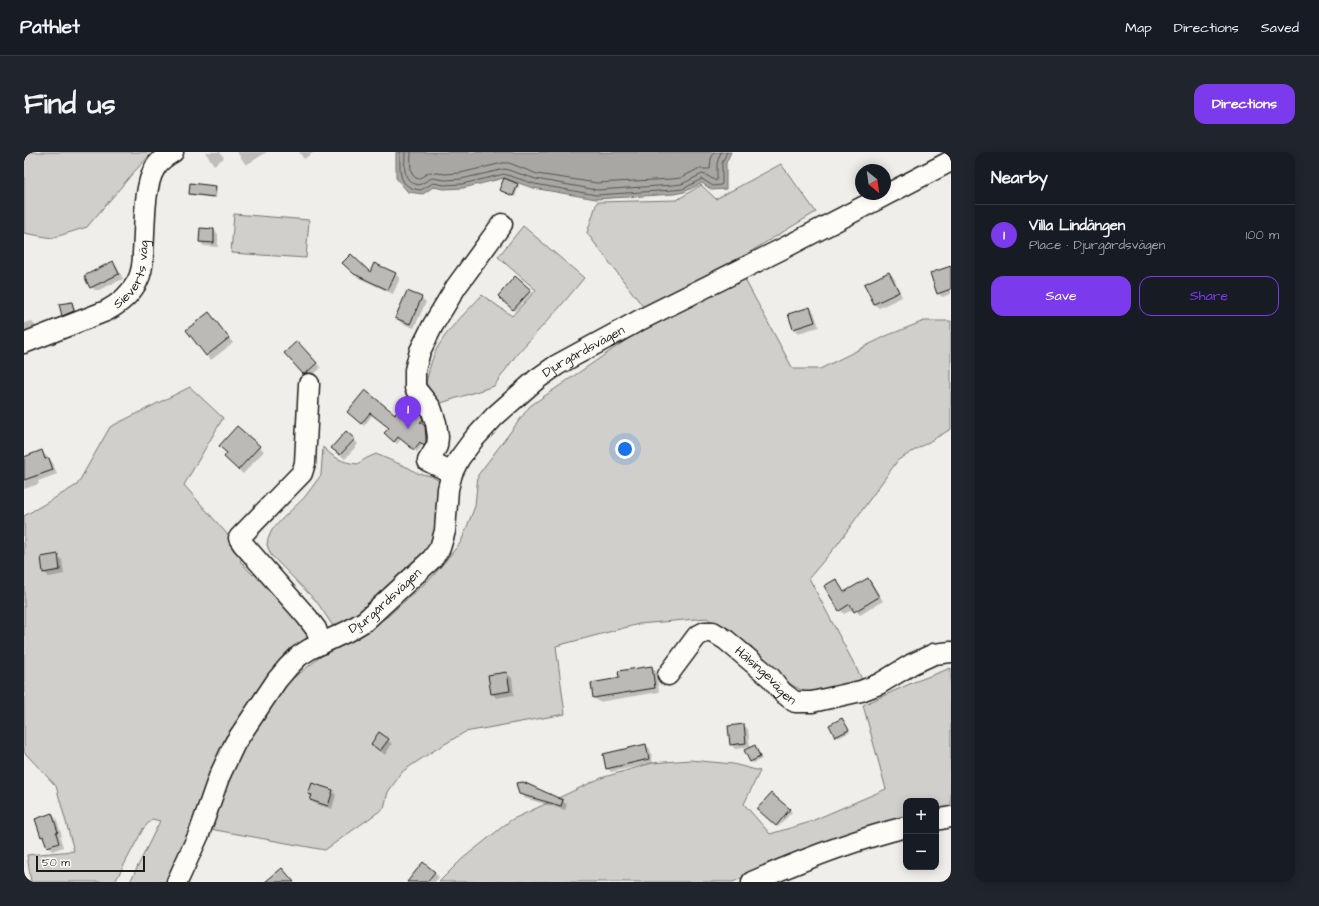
<!DOCTYPE html>
<meta charset="utf-8">
<style>
body{margin:0;font-family:"Architects Daughter",sans-serif;background:#20242c;color:#f1f3f6}
.controls{position:absolute;right:12px;bottom:12px;display:grid;overflow:hidden;border-radius:8px;box-shadow:0 2px 10px #0003}
.controls button{width:36px;height:36px;display:grid;place-items:center;padding:0;border:0;border-bottom:1px solid #363941;background:#171b24;color:#f1f3f6;font:20px sans-serif}
.compass{position:absolute;left:831px;top:12px;width:36px;height:36px;border-radius:50%;background:#171b24;box-shadow:0 2px 10px #0003;rotate:151deg}
.scale{position:absolute;left:12px;bottom:10px;width:109px;box-sizing:border-box;padding-left:4px;border:2px solid #1c1c1c;border-top:0;font-size:11px;line-height:14px;white-space:nowrap;color:#1c1c1c;-webkit-text-stroke:3px #fdfcf7;paint-order:stroke}
.you{position:absolute;left:601px;top:297px;width:14px;height:14px;margin:-10px;border:3px solid #fff;border-radius:50%;background:#1a73e8;box-shadow:0 0 0 6px #1a73e833}
.badge{display:grid;place-items:center;width:26px;height:26px;border-radius:50%;background:#7c3aed;color:#fff;font-size:13px;font-weight:700}
.pin{position:absolute;translate:-50% -33px;filter:drop-shadow(0 1px 2px #0008)}
.pin::after{content:'';position:absolute;top:21px;width:14px;height:12px;background:inherit;clip-path:polygon(0 0,100% 0,50% 100%)}
.list{margin:0;padding:0;list-style:none}
h2{display:flex;justify-content:space-between;align-items:center;height:52px;margin:0;padding:0 16px;font-size:17px}
h2 small{font-size:13px;font-weight:400;color:#9ea1a6}
.list li{display:grid;grid-template-columns:26px 1fr auto;gap:12px;align-items:center;box-sizing:border-box;height:60px;padding:0 16px;border-top:1px solid #363941}
.list b{display:block;font-size:15px;white-space:nowrap}
.list p{margin:0;font-size:13px;white-space:nowrap;color:#9ea1a6}
.list em{font-size:13px;font-style:normal;color:#9ea1a6}
.actions{display:flex;gap:8px;padding:12px 16px}
.actions a{flex:1;padding:9px 0;border:1px solid #7c3aed;border-radius:12px;text-align:center;font-size:14px;color:#7c3aed}
.actions .main{background:#7c3aed;color:#fff}
.map{position:relative;flex:none;width:927px;height:730px;overflow:hidden;border-radius:12px}
header{display:flex;align-items:center;gap:24px;box-sizing:border-box;height:56px;padding:0 20px;background:#171b24;border-bottom:1px solid #363941}
header strong{font-size:19px}
nav{display:flex;gap:22px;margin-inline-start:auto;font-size:14px}
.intro{display:flex;align-items:center;justify-content:space-between;box-sizing:border-box;height:96px;padding:0 24px}
h1{margin:0;font-size:28px}
.button{padding:10px 18px;border-radius:12px;background:#7c3aed;color:#fff;font-size:14px;font-weight:700}
main{display:flex;gap:24px;padding:0 24px}
aside{flex:1;background:#171b24;border-radius:12px;box-shadow:0 2px 10px #0003}
.map>svg:first-child{display:block}
</style>
<header>
<strong>Pathlet</strong>
<nav><a>Map</a><a>Directions</a><a>Saved</a></nav>
</header>
<div class="intro"><h1>Find us</h1><a class="button">Directions</a></div>
<main>
<div class="map">
<svg width="927" height="730" viewBox="0 0 927 730">
<rect width="100%" height="100%" fill="#f0eeea"/>
<filter id="ink" filterUnits="userSpaceOnUse"><feTurbulence type="fractalNoise" baseFrequency=".025" numOctaves="2"/><feDisplacementMap in="SourceGraphic" scale="8" xChannelSelector="R" yChannelSelector="G"/><feConvolveMatrix kernelMatrix="1 2 1 2 8 2 1 2 1" color-interpolation-filters="sRGB"/></filter>
<g filter="url(#ink)">
<path fill="#d0cfcc" stroke="#767674" d="M 3,0 L 129,0 L 109,21 L 63,75 L 28,86 L 0,81 L 0,1 Z
M 757,12 L 792,60 L 729,98 L 719,124 L 769,217 L 796,217 L 862,184 L 900,169 L 927,169 L 927,277 L 874,308 L 813,393 L 785,426 L 839,529 L 783,541 L 768,533 L 683,466 L 615,472 L 532,494 L 541,562 L 441,580 L 406,601 L 379,619 L 364,640 L 360,656 L 301,698 L 186,677 L 209,604 L 258,535 L 305,498 L 363,465 L 409,424 L 437,390 L 451,354 L 454,323 L 506,254 L 630,169 L 563,81 L 573,50 L 653,48 L 677,33 L 692,47 Z
M 210,62 L 285,68 L 282,106 L 207,101 Z
M 499,74 L 560,126 L 535,156 L 493,202 L 470,234 L 414,252 L 402,231 C 405,218 408,204 415,193 C 426,174 444,159 458,143 L 488,164 L 512,138 L 474,105 Z
M 166,235 L 199,266 L 160,333 L 210,390 L 221,404 L 216,409 L 229,423 L 234,419 L 291,491 L 278,497 L 168,677 L 143,730 L 106,730 L 136,669 L 128,667 L 119,677 L 91,730 L 7,730 L 3,703 L 50,699 L 32,634 L 0,600 L 0,364 L 53,333 L 86,275 Z
M 299,295 C 310,306 317,310 333,312 L 343,306 L 352,302 L 385,316 L 393,321 L 407,324 L 417,330 L 414,387 L 338,465 L 311,477 L 293,450 L 247,403 L 243,393 L 244,387 L 248,378 L 258,367 L 280,346 L 297,323 Z
M 927,516 L 927,658 L 912,662 L 912,649 L 882,649 L 882,669 L 722,724 L 709,730 L 415,730 L 438,707 L 487,668 L 577,626 L 628,611 L 666,608 L 709,612 L 736,619 L 720,652 L 746,682 L 783,671 L 862,637 L 839,553 L 890,530 Z"/>
<path fill="#a8a7a3" stroke="#706f6d" d="M 372,0 L 707,0 L 702,11 L 702,37 L 688,38 L 678,31 L 660,40 L 650,42 L 572,47 L 509,36 L 480,26 L 439,36 L 420,37 L 409,35 L 399,42 L 384,40 L 372,26 Z"/>
<path fill="#0003" d="M 181,0 L 196,0 L 200,6 L 190,13 Z
M 213,0 L 243,0 L 222,13 Z
M 275,0 L 290,0 L 280,7 Z
M 493,32 L 495,34 L 491,45 L 478,39 Z
M 191,35 L 193,37 L 192,46 L 168,43 L 166,42 Z
M 190,78 L 194,82 L 194,95 L 180,94 L 176,90 Z
M 89,110 L 93,115 L 99,127 L 75,138 L 71,138 L 66,134 Z
M 320,111 L 347,121 L 371,122 L 376,126 L 369,142 L 335,126 Z
M 927,115 L 927,142 L 918,145 L 914,141 Z
M 865,121 L 870,126 L 878,145 L 855,156 L 850,152 Z
M 492,126 L 508,141 L 491,159 L 475,144 Z
M 397,146 L 402,150 L 390,176 L 377,171 L 373,166 Z
M 48,151 L 50,153 L 51,161 L 41,165 L 39,163 Z
M 786,156 L 790,160 L 795,175 L 774,181 L 770,177 Z
M 185,161 L 209,191 L 187,208 L 183,203 Z
M 7,169 L 11,173 L 13,179 L 0,185 L 0,171 Z
M 277,194 L 297,216 L 285,226 L 280,221 Z
M 341,240 L 372,264 L 387,262 L 394,259 L 399,265 L 401,271 L 398,274 L 403,278 L 405,288 L 403,295 L 399,292 L 393,300 L 377,287 L 373,292 L 361,281 L 366,276 L 349,262 L 340,274 L 327,263 Z
M 213,275 L 240,299 L 219,322 L 201,305 L 204,301 Z
M 330,288 L 334,292 L 321,307 L 313,300 Z
M 18,300 L 29,311 L 33,322 L 14,329 L 15,332 L 0,337 L 0,305 Z
M 33,403 L 38,408 L 40,422 L 25,425 L 20,420 Z
M 844,427 L 848,431 L 859,449 L 836,463 L 830,457 L 820,462 L 816,458 L 812,428 L 821,441 Z
M 627,515 L 632,519 L 635,540 L 575,550 L 570,546 L 568,531 L 596,527 Z
M 483,522 L 488,526 L 490,543 L 472,546 L 468,541 Z
M 818,567 L 826,580 L 814,586 L 812,584 Z
M 719,573 L 724,577 L 726,595 L 711,597 L 707,592 Z
M 364,588 L 368,592 L 361,603 L 348,592 Z
M 621,593 L 626,597 L 629,611 L 587,620 L 583,616 Z
M 730,594 L 738,607 L 729,611 L 727,609 Z
M 308,639 L 312,643 L 308,657 L 292,652 L 287,648 L 288,645 L 285,642 Z
M 496,641 L 539,649 L 543,653 L 541,658 L 500,646 Z
M 748,642 L 768,660 L 754,675 L 734,657 Z
M 27,662 L 32,666 L 38,684 L 36,685 L 39,695 L 28,699 L 24,694 L 22,689 L 18,685 L 12,667 Z
M 399,712 L 415,725 L 411,730 L 393,730 Z"/>
<g fill="none" stroke-linecap="round" stroke-linejoin="round">
<path stroke="#545452" stroke-width="1" d="M 376,0 C 376,19 373,36 397,38 L 409,31 L 420,33 L 438,32 L 480,22 L 511,32 L 572,43 L 649,38 L 659,37 L 678,27 L 689,34 L 697,33 L 698,32 L 698,11 L 703,0
M 381,0 C 381,15 377,29 395,33 L 408,26 L 421,28 L 437,27 L 481,17 L 512,27 L 573,38 L 649,33 L 658,32 L 678,22 L 682,23 L 692,29 L 693,27 L 693,11 L 697,0
M 387,0 C 387,9 384,24 394,27 L 406,20 L 421,22 L 436,21 L 479,11 L 485,11 L 513,22 L 573,31 L 648,27 L 656,26 L 674,17 L 686,17 L 687,7 L 690,0"/>
</g>
<path fill="#bbbab6" stroke="#1c1c1c" d="M 480,26 L 494,32 L 489,44 L 475,38 Z
M 166,31 L 192,34 L 190,45 L 165,42 Z
M 176,76 L 190,77 L 190,91 L 175,90 Z
M 327,102 L 346,120 L 350,111 L 372,121 L 364,138 L 330,122 L 318,111 Z
M 89,109 L 95,122 L 66,136 L 60,124 Z
M 927,114 L 927,137 L 913,142 L 906,121 Z
M 865,120 L 875,140 L 850,152 L 840,132 Z
M 491,124 L 507,138 L 489,158 L 474,144 Z
M 383,139 L 398,145 L 386,172 L 371,166 Z
M 48,150 L 50,159 L 38,164 L 35,152 Z
M 786,155 L 791,170 L 769,177 L 764,162 Z
M 185,160 L 205,186 L 182,204 L 162,178 Z
M 273,189 L 293,211 L 282,221 L 279,222 L 260,201 Z
M 341,238 L 371,262 L 379,254 L 387,260 L 391,255 L 397,262 L 399,268 L 396,270 L 401,274 L 402,285 L 402,290 L 400,294 L 396,290 L 390,298 L 374,285 L 370,290 L 360,281 L 365,276 L 346,261 L 337,272 L 323,260 Z
M 213,274 L 236,294 L 214,318 L 200,305 L 203,301 L 195,294 Z
M 322,279 L 331,287 L 316,303 L 307,296 Z
M 18,298 L 21,307 L 25,306 L 29,318 L 0,328 L 0,305 Z
M 34,402 L 36,418 L 19,421 L 17,405 Z
M 844,426 L 855,445 L 830,460 L 826,452 L 815,459 L 800,434 L 812,427 L 820,440 Z
M 628,514 L 631,536 L 569,546 L 567,531 L 595,526 L 594,519 Z
M 483,520 L 486,539 L 467,542 L 464,523 Z
M 818,566 L 825,578 L 811,585 L 805,573 Z
M 720,572 L 722,591 L 706,593 L 704,574 Z
M 355,580 L 365,587 L 356,599 L 347,592 Z
M 622,592 L 625,607 L 582,617 L 579,602 Z
M 731,593 L 736,605 L 726,610 L 720,598 Z
M 499,630 L 539,648 L 537,654 L 495,642 L 492,631 Z
M 288,631 L 309,638 L 304,654 L 286,648 L 288,643 L 284,642 Z
M 747,641 L 766,657 L 752,674 L 733,657 Z
M 28,661 L 34,680 L 32,681 L 35,691 L 23,695 L 19,684 L 17,685 L 11,667 Z
M 399,710 L 411,720 L 403,730 L 383,730 Z
M 258,716 L 270,730 L 241,730 Z"/>
<g fill="none" stroke-linecap="round" stroke-linejoin="round">
<defs>
<g id="minor">
<path id="s1" d="M 0,191 L 82,159 C 95,152 106,143 113,130 C 118,121 119,111 119,101 C 121,78 119,35 131,16 C 135,9 142,4 149,0"/>
<path d="M 285,232 L 281,311 L 278,321 L 215,386 L 219,392 L 283,465 L 292,477 L 297,492"/>
<path d="M 428,321 L 404,309 L 413,294 L 414,285 L 412,271 L 407,256 L 391,236 L 391,218 L 396,199 L 409,173 L 432,135 L 478,72"/>
<path id="s2" d="M 644,523 L 673,484 L 681,480 L 689,480 L 702,488 L 747,526 L 758,540 L 771,550 L 788,550 L 837,539 L 855,532 L 888,512 L 910,502 L 927,500"/>
<path d="M 912,668 L 927,665"/>
<path id="s3" d="M 153,730 L 175,682 L 195,625 L 211,591 L 253,528 L 264,515 L 275,504 L 286,497 L 324,479 L 341,469 L 408,407 L 416,396 L 421,379 L 424,337 L 428,321 L 435,307 L 449,288 L 471,264 L 513,227 L 533,213 L 616,168 L 760,96 L 927,9"/>
<path d="M 728,730 C 778,708 829,688 882,675"/>
</g>
</defs>
<use href="#minor" stroke="#1c1c1c" stroke-width="23"/>
<use href="#minor" stroke="#fdfcf7" stroke-width="20"/>
</g>
</g>
<g text-anchor="middle" dominant-baseline="central" stroke-width="3" stroke-linejoin="round" paint-order="stroke">
<g font-size="13" fill="#1c1c1c" stroke="#fdfcf7">
<text stroke="none"><textPath href="#s1" startOffset="136">Sieverts väg</textPath></text>
<text stroke="none"><textPath href="#s3" startOffset="697">Djurgårdsvägen</textPath></text>
<text stroke="none"><textPath href="#s3" startOffset="362">Djurgårdsvägen</textPath></text>
<text stroke="none"><textPath href="#s2" startOffset="134">Hälsingevägen</textPath></text>
</g>
</g>
</svg>
<div class="controls">
<button>+</button>
<button>−</button>
</div>
<svg class="compass" viewBox="-18 -18 36 36"><path d="M0-13l5 13h-10z" fill="#e53935"/><path d="M0 13l5-13h-10z" fill="#9ea1a6"/></svg>
<div class="scale">50 m</div>
<div class="you"></div>
<div class="pin badge" style="left:384px;top:277px">1</div>
</div>
<aside>
<h2>Nearby<small></small></h2>
<ul class="list">
<li><span class="badge">1</span><div><b>Villa Lindängen</b><p>Place · Djurgårdsvägen</p></div><em>100 m</em></li>
</ul>
<div class="actions"><a class="main">Save</a><a>Share</a></div>
</aside>
</main>
